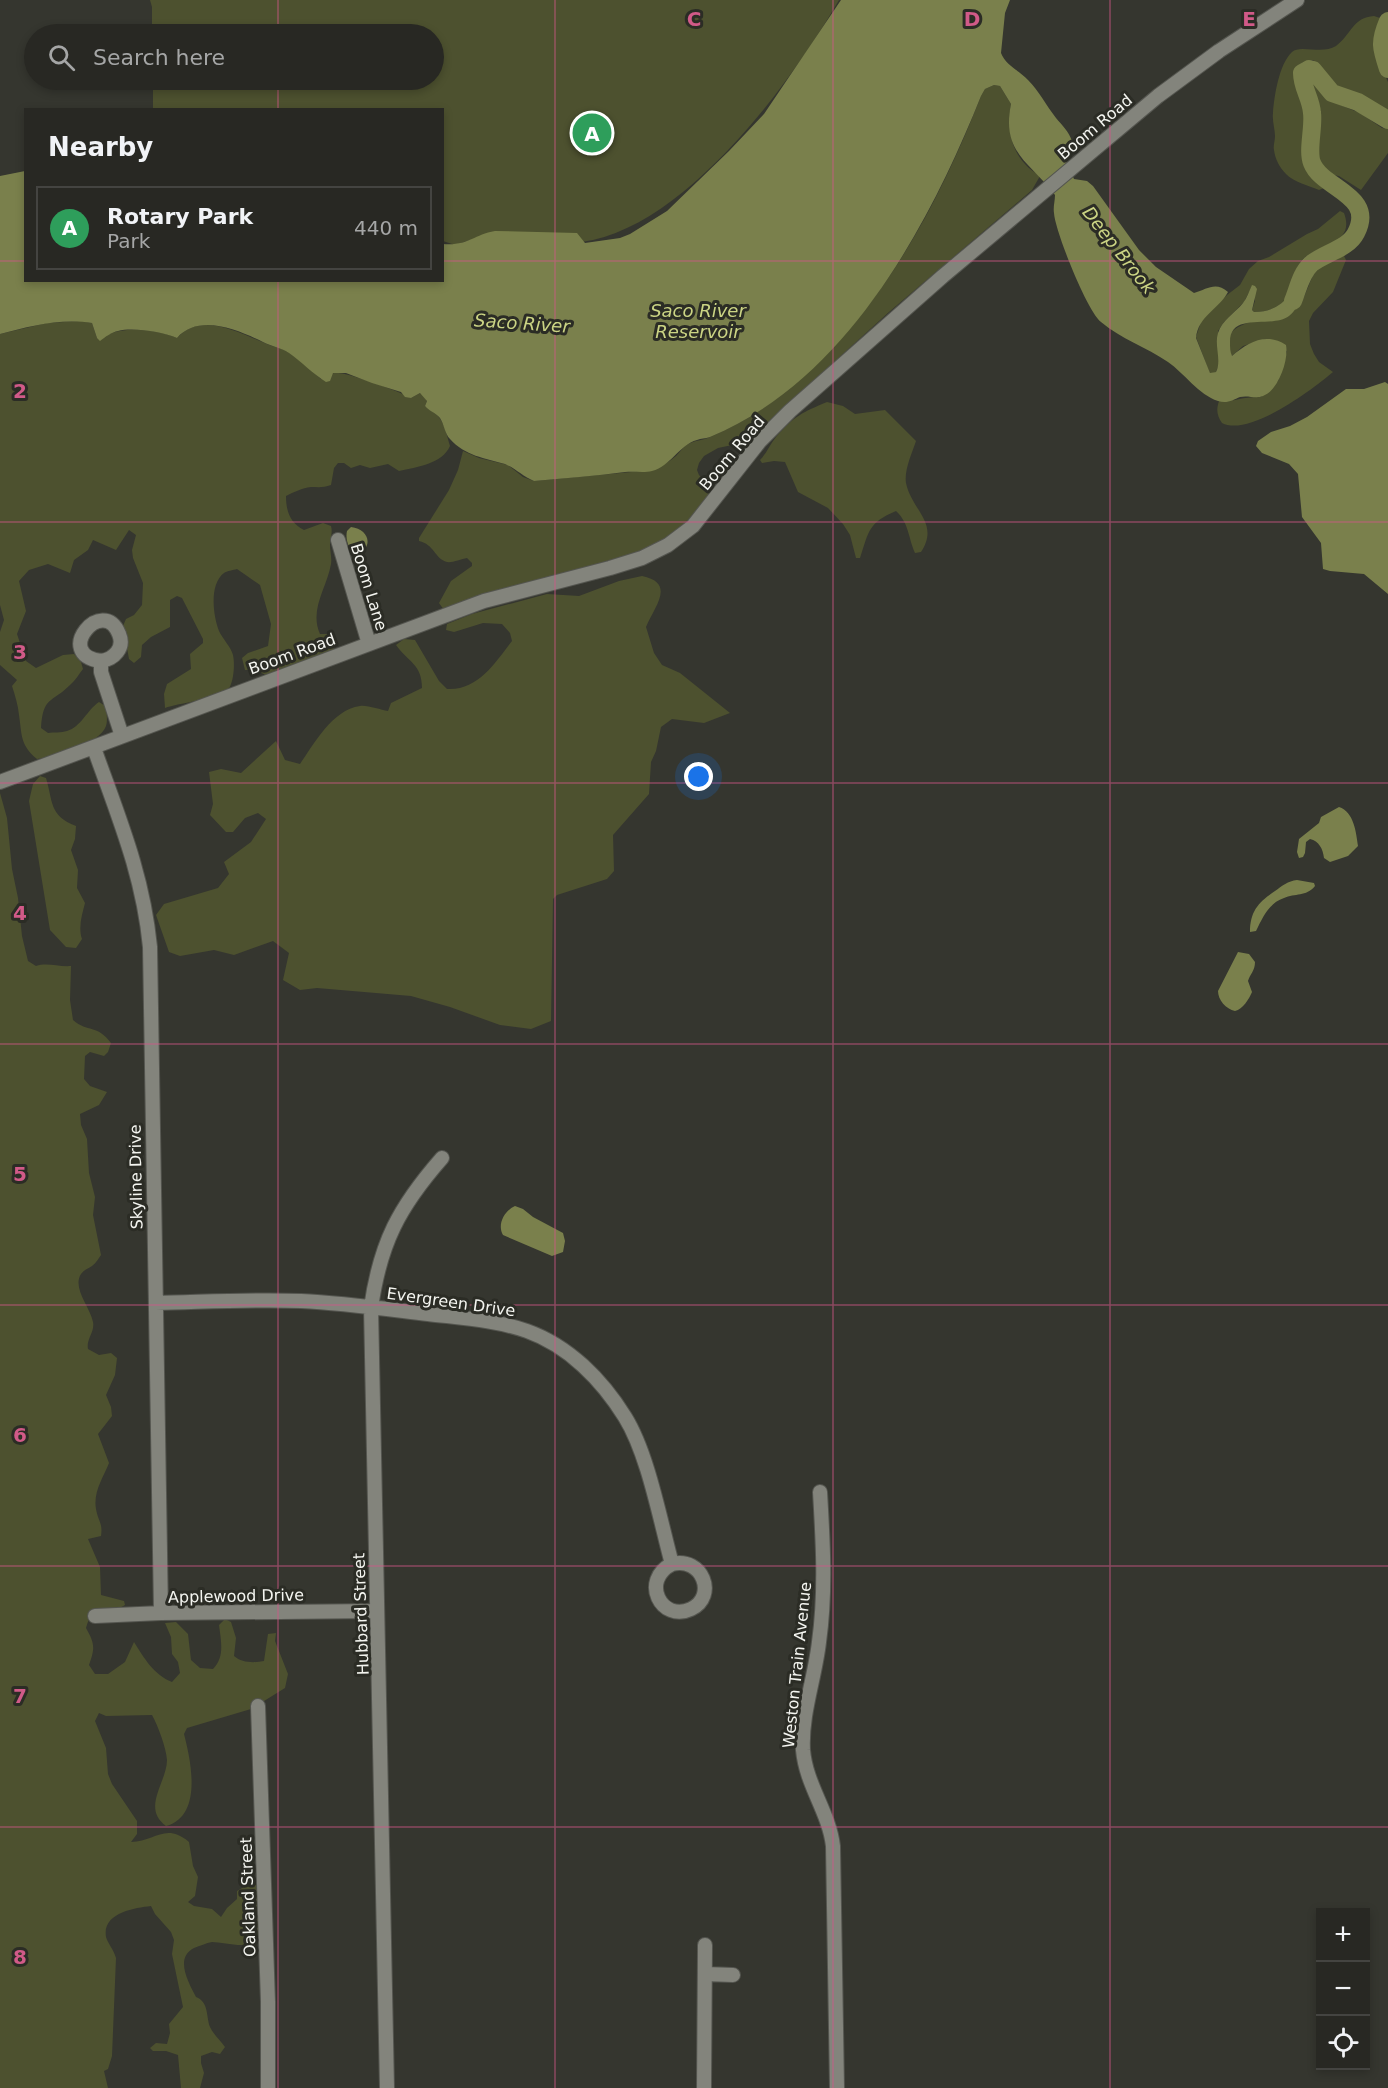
<!DOCTYPE html>
<meta charset="utf-8">
<style>
body{margin:0;font-family:"DejaVu Sans",sans-serif;background:#343430;color:#f1f3f6}
.controls{position:absolute;right:18px;bottom:18px;display:grid;overflow:hidden;border-radius:0px;box-shadow:0 3px 9px #0003}
.controls button{width:54px;height:54px;display:grid;place-items:center;padding:0;border:0;border-bottom:2px solid #444441;background:#282823;color:#f1f3f6;font:30px sans-serif}
.you{position:absolute;left:699px;top:777px;width:21px;height:21px;margin:-15px;border:4px solid #fff;border-radius:50%;background:#1a73e8;box-shadow:0 0 0 9px #1a73e833}
.badge{display:grid;place-items:center;width:39px;height:39px;border-radius:50%;background:#95b2f1;color:#fff;font-size:20px;font-weight:700}
.pin{position:absolute;translate:-50% -50%;border:3px solid #fff;box-shadow:0 2px 6px #0006}
.list{margin:0;padding:0;list-style:none}
h2{display:flex;justify-content:space-between;align-items:center;height:78px;margin:0;padding:0 24px;font-size:26px}
h2 small{font-size:20px;font-weight:400;color:#a5a6a6}
.list li{display:grid;grid-template-columns:39px 1fr auto;gap:18px;align-items:center;box-sizing:border-box;height:84px;margin:0 12px 12px;padding:0 12px;border:2px solid #444441;border-radius:0px}
.list b{display:block;font-size:22px;white-space:nowrap}
.list p{margin:0;font-size:20px;white-space:nowrap;color:#a5a6a6}
.list em{font-size:20px;font-style:normal;color:#a5a6a6}
.icon{flex:none;width:33px;height:33px;fill:none;stroke:currentColor;stroke-width:2;stroke-linecap:round;stroke-linejoin:round}
.map{position:relative;flex:none;width:1388px;height:2088px;overflow:hidden}
.search{position:absolute;background:#282823;box-shadow:0 3px 9px #0003;left:24px;top:24px;width:420px;height:66px;display:flex;align-items:center;gap:15px;box-sizing:border-box;padding:0 21px;border-radius:33px;color:#a5a6a6;font-size:22px}
.panel{position:absolute;background:#282823;box-shadow:0 3px 9px #0003;left:24px;top:108px;width:420px;height:174px;border-radius:0px}
.map>svg:first-child{display:block}
</style>
<div class="map">
<svg width="1388" height="2088" viewBox="0 0 1388 2088">
<rect width="100%" height="100%" fill="#35362f"/>
<path fill="#4d512f" d="M 150,0 L 839,0 C 791,83 691,218 593,240 C 553,248 509,242 470,240 L 455,245 L 443,241 L 442,110 L 153,109 L 153,80 L 434,80 L 434,34 L 152,34 L 152,7 Z
M 1374,16 L 1380,18 L 1376,43 L 1379,62 L 1388,82 L 1388,113 C 1379,110 1373,102 1364,98 C 1356,95 1344,94 1336,89 C 1325,82 1325,67 1313,60 L 1303,62 L 1297,67 L 1294,79 L 1304,101 L 1307,117 L 1306,163 L 1324,188 L 1319,190 C 1310,186 1293,182 1286,174 C 1280,168 1275,159 1274,150 C 1273,146 1275,141 1275,136 C 1275,129 1272,121 1273,113 C 1274,97 1279,64 1292,52 C 1300,44 1322,55 1336,46 C 1351,35 1353,17 1374,16 Z
M 1311,79 L 1328,100 L 1360,113 L 1382,128 L 1388,129 L 1388,153 L 1361,190 L 1339,176 L 1328,174 L 1320,164 L 1318,151 L 1320,110 L 1309,84 Z
M 994,85 L 1000,86 L 1011,104 C 1007,125 1010,148 1025,164 C 1029,169 1035,172 1040,176 L 1032,190 L 889,312 L 756,433 L 742,443 L 718,448 L 704,456 L 699,463 L 697,470 L 699,475 L 711,488 L 709,497 L 673,536 L 651,546 L 632,554 L 560,574 L 460,606 L 444,610 L 439,603 L 451,581 L 472,566 L 472,563 L 467,558 C 461,559 452,563 447,562 C 435,559 434,544 419,541 L 419,538 L 449,490 L 458,470 L 463,451 L 479,458 L 508,465 L 523,477 L 534,481 L 653,470 C 661,466 669,462 676,456 C 679,453 682,449 685,446 C 693,440 702,441 710,437 C 733,427 757,414 777,398 C 876,321 936,211 981,96 L 985,89 Z
M 1340,211 L 1344,213 C 1356,245 1317,244 1302,260 C 1294,269 1291,284 1292,295 C 1280,306 1270,312 1254,312 L 1252,310 L 1255,301 L 1252,286 L 1244,302 L 1224,322 L 1218,331 L 1219,364 L 1216,372 L 1210,374 L 1196,337 L 1202,319 L 1227,295 L 1240,285 L 1249,269 L 1258,261 L 1269,257 L 1307,234 L 1318,229 Z
M 1344,256 L 1346,260 L 1333,292 L 1313,313 L 1309,321 L 1310,344 L 1314,354 L 1319,362 L 1333,372 C 1312,390 1249,437 1222,423 C 1217,416 1216,410 1219,401 C 1235,402 1243,396 1261,397 L 1278,381 L 1287,351 L 1265,339 L 1243,346 L 1232,356 L 1230,355 C 1230,349 1229,342 1230,336 C 1235,320 1275,318 1290,315 L 1304,297 L 1313,275 L 1319,268 L 1336,257 Z
M 81,321 L 92,323 L 97,338 C 105,336 112,332 120,331 C 137,328 161,331 177,338 C 201,311 239,333 267,344 C 274,347 282,348 288,352 C 300,360 311,370 321,379 C 325,377 330,373 334,373 C 344,371 401,392 411,398 L 420,393 L 425,396 L 427,401 L 425,406 C 429,410 434,412 438,416 C 445,424 447,436 450,446 C 442,464 417,467 399,471 L 388,464 L 370,468 L 360,465 L 351,468 L 344,463 L 338,463 L 334,468 L 331,485 C 323,488 318,487 311,487 C 302,488 294,492 286,496 C 286,511 290,523 304,530 L 323,523 L 331,526 C 333,533 330,538 330,545 C 330,551 332,558 331,564 C 327,588 309,609 320,634 L 328,634 L 335,645 L 333,650 L 266,675 L 255,670 L 245,670 L 242,658 L 248,653 L 268,646 L 271,624 L 260,585 L 237,569 C 233,570 227,571 224,573 C 209,584 213,616 219,631 C 222,638 231,647 233,655 C 235,664 234,684 227,691 C 219,699 178,703 165,708 L 164,694 L 167,684 L 191,669 L 190,654 L 203,643 L 203,639 L 182,598 L 177,596 L 170,600 L 170,627 L 151,637 L 142,645 L 141,657 L 134,663 L 129,659 L 123,626 L 126,619 L 134,615 L 142,605 L 143,583 L 133,558 L 132,550 L 136,535 L 129,530 L 116,550 L 93,540 L 88,550 L 74,560 L 70,573 L 48,564 L 29,570 L 19,581 L 26,611 L 17,634 L 26,661 L 36,668 L 63,655 L 74,654 L 81,662 L 83,669 C 79,674 75,681 70,685 C 52,703 43,696 41,728 L 48,733 C 54,732 61,733 67,731 C 81,727 87,710 99,702 L 107,707 C 106,713 108,720 106,726 C 100,744 54,757 37,759 C 20,745 22,735 19,715 C 18,705 15,695 12,686 L 17,680 L 0,665 L 0,632 L 4,620 L 0,605 L 0,334 L 47,323 Z
M 827,402 L 843,406 L 855,414 L 885,410 L 916,441 C 912,453 904,470 906,483 C 912,511 940,523 921,552 L 915,553 C 908,537 909,523 896,511 C 868,523 869,531 860,558 L 856,558 L 850,535 L 843,524 L 828,508 L 798,492 L 785,462 L 774,461 L 762,463 L 760,460 C 767,453 770,444 776,437 C 794,416 803,412 827,402 Z
M 642,576 C 676,583 655,606 646,627 L 654,653 L 662,665 L 680,673 L 730,713 L 704,723 L 672,719 L 661,727 L 656,751 L 651,762 L 649,794 L 613,835 L 614,871 L 607,879 L 557,895 L 553,899 L 551,1021 L 531,1029 L 500,1025 L 450,1007 L 411,996 L 317,988 L 300,990 L 283,980 L 289,953 L 273,941 L 234,955 L 214,950 L 180,956 L 169,952 L 156,915 L 164,904 L 218,888 L 229,874 L 224,862 L 251,842 L 266,819 L 258,813 L 245,818 L 233,832 L 226,832 L 210,815 L 213,804 L 209,772 L 221,769 L 241,773 L 276,741 L 285,760 L 300,764 C 314,744 332,710 360,706 C 368,705 380,710 388,711 L 391,703 L 422,688 C 422,664 408,662 396,645 L 404,639 L 415,640 L 439,681 L 447,689 C 478,691 495,663 512,641 L 510,633 L 502,624 L 483,623 L 454,632 L 446,630 L 447,624 L 472,614 L 547,594 L 579,596 L 619,581 Z
M 40,776 L 46,778 C 53,801 49,816 76,826 L 75,839 L 71,850 L 78,870 L 77,888 L 85,903 C 82,915 78,927 82,939 L 76,948 L 66,947 L 50,930 L 29,801 L 33,784 Z
M 0,793 L 7,818 L 12,869 L 18,898 L 22,936 L 28,961 L 36,966 C 47,962 58,967 71,966 L 70,1000 L 73,1020 C 88,1033 97,1024 111,1043 L 108,1052 L 104,1056 L 90,1052 L 85,1056 L 84,1079 L 90,1086 L 107,1092 L 99,1105 L 80,1114 L 81,1125 L 87,1139 L 89,1173 L 95,1197 L 93,1215 L 101,1255 C 99,1258 96,1263 92,1266 C 88,1269 85,1269 81,1274 C 72,1288 90,1307 93,1322 C 95,1332 86,1339 88,1349 L 99,1355 L 111,1353 L 117,1358 L 115,1375 L 106,1395 L 111,1407 L 112,1416 L 98,1434 L 109,1463 C 103,1478 93,1492 96,1509 C 98,1521 103,1523 101,1536 L 88,1539 L 100,1567 L 101,1595 L 124,1601 L 125,1605 C 108,1616 94,1599 86,1628 C 95,1644 95,1648 89,1665 L 95,1674 L 108,1674 L 125,1662 L 134,1642 C 144,1658 154,1675 172,1682 L 180,1673 L 178,1662 L 172,1654 L 171,1637 L 165,1623 L 176,1622 L 188,1634 L 191,1660 L 200,1668 L 213,1669 C 225,1657 221,1641 219,1625 L 225,1619 L 231,1622 L 236,1638 L 234,1656 C 242,1663 254,1663 264,1661 L 268,1634 L 276,1633 L 275,1641 L 288,1674 L 285,1688 L 251,1709 L 187,1728 L 184,1734 C 191,1761 203,1816 166,1826 C 141,1808 167,1782 167,1760 C 166,1747 158,1726 152,1715 L 106,1716 L 99,1713 L 95,1721 L 106,1748 L 108,1774 L 112,1784 L 137,1821 L 137,1834 L 131,1842 C 155,1842 165,1822 189,1842 L 193,1866 L 198,1877 L 195,1896 L 188,1902 L 194,1906 L 212,1909 L 221,1917 L 227,1908 L 237,1899 L 237,1891 L 249,1884 L 257,1885 C 256,1897 262,1934 257,1940 C 248,1950 224,1942 212,1942 C 206,1943 200,1946 194,1948 C 174,1958 189,1983 196,1997 C 209,2002 206,2016 210,2027 C 213,2034 221,2041 225,2047 L 220,2054 L 212,2052 L 201,2056 L 201,2063 L 204,2073 L 200,2088 L 181,2088 L 178,2055 L 166,2051 L 153,2051 L 150,2048 L 156,2043 L 167,2044 L 170,2033 L 169,2024 L 183,2007 L 172,1954 L 174,1940 L 171,1932 L 155,1914 L 151,1906 C 134,1908 102,1913 106,1937 C 108,1944 113,1948 116,1958 L 112,2056 L 108,2069 L 104,2071 L 108,2088 L 0,2088 Z"/>
<path fill="#7a804c" d="M 841,0 L 1010,0 L 1005,13 L 1001,53 C 1006,66 1019,70 1028,80 C 1039,91 1046,105 1056,118 C 1062,125 1069,132 1072,141 C 1073,148 1068,153 1065,159 L 1074,179 L 1087,181 L 1093,186 L 1139,250 L 1156,267 L 1194,293 C 1207,289 1216,281 1228,292 C 1219,309 1198,316 1196,338 L 1210,373 L 1216,372 C 1222,360 1214,346 1218,333 C 1222,320 1235,313 1243,303 C 1247,298 1249,291 1252,285 L 1255,286 L 1257,289 L 1252,310 L 1254,312 C 1281,312 1292,294 1305,273 C 1303,287 1301,307 1289,316 C 1272,329 1230,311 1230,342 C 1230,347 1230,352 1232,356 C 1248,342 1266,332 1286,345 C 1289,360 1278,391 1263,396 C 1256,399 1248,395 1240,397 C 1233,400 1227,404 1218,401 C 1199,395 1184,373 1168,362 C 1146,347 1121,339 1101,322 C 1087,311 1055,231 1054,213 C 1053,207 1055,201 1055,195 C 1030,162 1001,153 1011,104 L 1000,86 L 994,85 L 985,89 L 981,96 C 929,226 846,381 710,437 C 705,439 701,438 697,440 C 679,445 671,466 652,471 C 644,473 634,471 625,472 C 595,476 564,478 534,481 C 523,477 515,468 505,464 C 485,458 465,456 450,439 C 445,434 444,424 440,418 C 436,413 429,411 425,406 L 427,401 L 420,393 L 411,398 L 405,397 L 401,392 L 372,383 L 346,373 L 333,373 L 330,381 L 326,382 C 313,374 302,362 289,353 C 282,348 271,346 263,342 C 238,330 199,313 177,338 C 163,332 133,327 118,331 C 112,332 105,337 100,341 L 97,338 L 92,323 C 61,318 30,326 0,334 L 0,176 L 25,171 L 26,280 L 442,280 L 443,244 C 468,246 473,235 495,231 L 577,233 L 585,243 L 620,238 L 630,234 L 667,211 L 729,151 L 764,114 Z
M 1385,382 L 1388,384 L 1388,594 L 1364,574 L 1330,571 L 1323,569 L 1321,543 L 1302,517 L 1298,474 L 1289,464 L 1262,453 L 1256,446 L 1258,441 L 1271,432 L 1290,426 L 1307,417 L 1346,389 L 1364,389 Z
M 351,527 C 368,529 374,545 359,554 C 349,552 345,540 347,531 Z
M 1339,807 C 1354,812 1356,832 1358,846 L 1348,856 L 1330,862 L 1324,858 C 1323,849 1319,841 1310,839 L 1306,842 L 1305,853 L 1303,857 L 1299,858 L 1297,852 L 1299,839 L 1319,823 L 1321,817 Z
M 1297,880 L 1314,883 L 1315,886 C 1306,897 1295,893 1284,898 C 1269,903 1263,917 1256,931 L 1250,932 C 1250,911 1259,902 1275,891 C 1282,886 1288,881 1297,880 Z
M 1238,952 L 1249,954 L 1255,962 C 1255,971 1250,974 1248,981 L 1252,992 C 1249,999 1243,1009 1235,1011 C 1226,1009 1218,1000 1218,991 Z
M 515,1206 L 523,1209 L 533,1217 L 563,1233 L 565,1241 L 563,1252 L 552,1256 L 503,1235 C 497,1225 504,1211 515,1206 Z"/>
<g fill="none" stroke-linecap="round" stroke-linejoin="round">
<path stroke="#7a804c" stroke-width="18" d="M 1388,21 C 1379,42 1381,48 1388,69
M 1293,301 C 1298,289 1301,273 1311,264 C 1324,253 1348,249 1356,233 C 1376,195 1322,189 1312,163 C 1307,151 1314,127 1312,113 C 1311,98 1302,88 1302,73 L 1309,69 L 1313,70 L 1332,93 L 1358,102 L 1388,120"/>
<defs>
<path id="minor" d="M 338,540 L 369,644
M 101,661 C 52,655 103,594 119,634 C 125,648 114,659 101,661 L 101,672 L 122,736
M 94,748 C 118,816 143,874 150,947 L 161,1613
M 0,782 L 484,601 L 610,568 L 642,558 L 668,545 L 693,526 L 760,441 L 790,411 L 943,276 L 1158,96 L 1219,51 L 1297,0
M 156,1303 C 204,1302 253,1299 301,1301 C 344,1303 386,1309 428,1314 C 461,1318 496,1320 527,1331 C 569,1346 602,1380 625,1417 C 648,1454 660,1520 672,1564 C 640,1580 661,1623 691,1609 C 718,1596 702,1556 672,1564
M 820,1492 C 823,1542 826,1592 819,1642 C 815,1678 801,1714 803,1750 C 806,1785 829,1812 833,1846 L 837,2088
M 95,1616 L 161,1613 L 376,1611
M 258,1706 L 268,2002 L 268,2088
M 705,1974 L 733,1975
M 387,2088 L 371,1308 C 380,1243 399,1207 442,1158
M 704,2088 L 705,1945"/>
</defs>
<use href="#minor" stroke="#54554f" stroke-width="16"/>
<use href="#minor" stroke="#83847c" stroke-width="14"/>
</g>
<path fill="none" stroke="#d15a88" stroke-width="1.5" stroke-opacity="0.55" d="M 278,0 L 278,34M 555,0 L 555,2088M 833,0 L 833,2088M 1110,0 L 1110,2088M 278,80 L 278,110M 0,261 L 26,261M 442,261 L 1388,261M 278,280 L 278,2088M 0,522 L 1388,522M 0,783 L 1388,783M 0,1044 L 1388,1044M 0,1305 L 1388,1305M 0,1566 L 1388,1566M 0,1827 L 1388,1827"/>
<g text-anchor="middle" dominant-baseline="central" stroke-width="6" stroke-linejoin="round" paint-order="stroke">
<g font-size="16" fill="#f4f5f0" stroke="#2b2c25">
<text transform="translate(1095 127) rotate(-40)">Boom Road</text>
<text transform="translate(732 453) rotate(-50)">Boom Road</text>
<text transform="translate(369 587) rotate(73)">Boom Lane</text>
<text transform="translate(292 654) rotate(-20)">Boom Road</text>
<text transform="translate(136 1177) rotate(-91)">Skyline Drive</text>
<text transform="translate(451 1302) rotate(8)">Evergreen Drive</text>
<text transform="translate(236 1596) rotate(-1)">Applewood Drive</text>
<text transform="translate(361 1614) rotate(-92)">Hubbard Street</text>
<text transform="translate(797 1665) rotate(-84)">Weston Train Avenue</text>
<text transform="translate(248 1897) rotate(-92)">Oakland Street</text>
</g>
<g font-size="18" font-style="italic" fill="#cbd484" stroke="#2b2c25">
<text transform="translate(1119 250) rotate(52)">Deep Brook</text>
<text x="698" y="310">Saco River<tspan x="698" dy="21">Reservoir</tspan></text>
<text transform="translate(522 323) rotate(4)">Saco River</text>
</g>
</g>
<g font-size="20" text-anchor="middle" font-weight="bold" fill="#d15a88" stroke="#2b2c25" stroke-width="6" stroke-linejoin="round" paint-order="stroke">
<text x="694" y="26">C</text>
<text x="972" y="26">D</text>
<text x="1249" y="26">E</text>
<text x="20" y="398">2</text>
<text x="20" y="659">3</text>
<text x="20" y="920">4</text>
<text x="20" y="1181">5</text>
<text x="20" y="1442">6</text>
<text x="20" y="1703">7</text>
<text x="20" y="1964">8</text>
</g>
</svg>
<div class="controls">
<button>+</button>
<button>−</button>
<button><svg class="icon" aria-label="locate" viewBox="0 0 24 24"><circle cx="12" cy="12" r="6"/><path d="M12 2v4M12 18v4M2 12h4M18 12h4"/></svg></button>
</div>
<div class="you"></div>
<div class="pin badge" style="left:592px;top:133px;background:#2e9e5b">A</div>
<div class="search"><svg class="icon" aria-label="search" viewBox="0 0 24 24"><circle cx="10" cy="10" r="6"/><path d="M15 15l6 6"/></svg>Search here</div>
<section class="panel">
<h2>Nearby<small></small></h2>
<ul class="list">
<li><span class="badge" style="background:#2e9e5b">A</span><div><b>Rotary Park</b><p>Park</p></div><em>440 m</em></li>
</ul>
</section>
</div>
